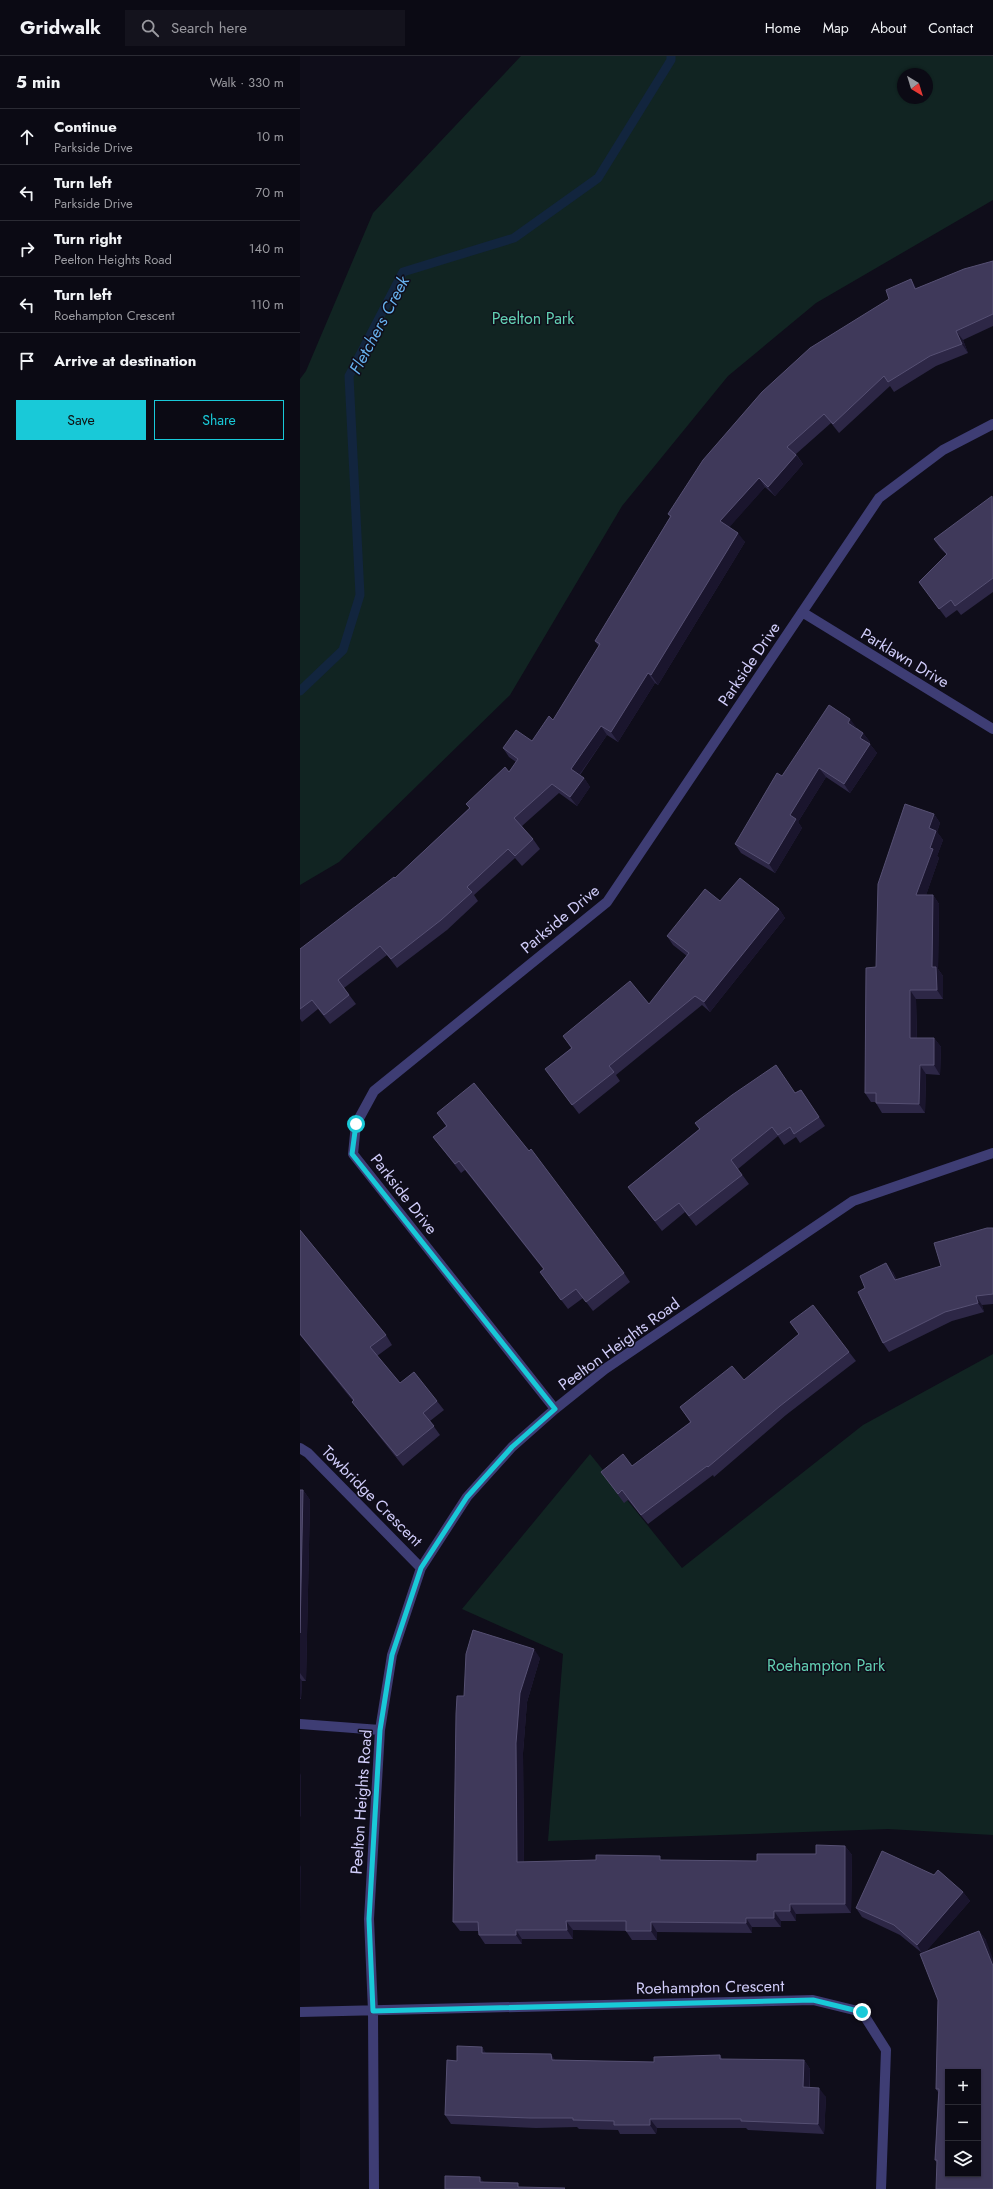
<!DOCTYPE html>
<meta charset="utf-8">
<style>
body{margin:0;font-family:Jost,sans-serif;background:#14131d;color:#f1f3f6}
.controls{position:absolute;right:12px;bottom:12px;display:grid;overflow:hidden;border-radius:0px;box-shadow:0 1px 3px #0004}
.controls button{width:36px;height:36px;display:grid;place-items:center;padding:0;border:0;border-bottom:1px solid #2b2b34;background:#0b0a14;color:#f1f3f6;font:20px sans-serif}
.compass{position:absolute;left:597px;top:12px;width:36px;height:36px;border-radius:50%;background:#0b0a14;box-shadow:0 1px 3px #0004;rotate:142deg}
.stop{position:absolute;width:12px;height:12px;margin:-9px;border:3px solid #19c9d8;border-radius:50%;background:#fff}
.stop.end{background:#19c9d8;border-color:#fff;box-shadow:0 1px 4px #0008}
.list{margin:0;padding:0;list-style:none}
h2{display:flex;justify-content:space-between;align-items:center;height:52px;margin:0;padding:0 16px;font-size:17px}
h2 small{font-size:13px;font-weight:400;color:#9a9aa0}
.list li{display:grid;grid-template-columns:26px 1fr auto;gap:12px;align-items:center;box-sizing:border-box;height:56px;padding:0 16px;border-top:1px solid #2b2b34}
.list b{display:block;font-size:15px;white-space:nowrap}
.list p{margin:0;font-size:13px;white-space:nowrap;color:#9a9aa0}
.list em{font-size:13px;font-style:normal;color:#9a9aa0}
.actions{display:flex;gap:8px;padding:12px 16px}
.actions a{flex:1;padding:9px 0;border:1px solid #19c9d8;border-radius:0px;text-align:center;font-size:14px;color:#19c9d8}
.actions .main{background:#19c9d8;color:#111}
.icon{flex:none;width:22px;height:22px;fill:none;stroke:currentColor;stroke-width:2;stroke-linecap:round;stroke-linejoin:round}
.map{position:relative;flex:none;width:693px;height:2133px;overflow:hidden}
header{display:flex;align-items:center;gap:24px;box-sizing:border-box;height:56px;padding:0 20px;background:#0b0a14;border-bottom:1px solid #2b2b34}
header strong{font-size:19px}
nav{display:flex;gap:22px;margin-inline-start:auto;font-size:14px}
.search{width:280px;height:36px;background:#14131d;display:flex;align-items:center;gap:10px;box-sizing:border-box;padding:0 14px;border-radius:0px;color:#9a9aa0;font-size:15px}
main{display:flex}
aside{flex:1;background:#0b0a14}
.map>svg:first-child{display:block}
</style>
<header>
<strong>Gridwalk</strong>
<div class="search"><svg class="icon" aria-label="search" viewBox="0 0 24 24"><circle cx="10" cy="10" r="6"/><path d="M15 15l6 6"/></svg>Search here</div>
<nav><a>Home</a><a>Map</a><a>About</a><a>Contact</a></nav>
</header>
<main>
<aside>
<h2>5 min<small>Walk · 330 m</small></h2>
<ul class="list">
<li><svg class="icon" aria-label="ahead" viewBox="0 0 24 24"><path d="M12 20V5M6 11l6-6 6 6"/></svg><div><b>Continue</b><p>Parkside Drive</p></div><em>10 m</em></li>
<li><svg class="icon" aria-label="left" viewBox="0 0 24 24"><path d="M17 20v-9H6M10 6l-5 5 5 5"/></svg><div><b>Turn left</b><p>Parkside Drive</p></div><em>70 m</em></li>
<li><svg class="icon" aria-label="right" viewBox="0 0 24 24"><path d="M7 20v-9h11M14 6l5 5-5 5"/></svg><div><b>Turn right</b><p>Peelton Heights Road</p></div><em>140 m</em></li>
<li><svg class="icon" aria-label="left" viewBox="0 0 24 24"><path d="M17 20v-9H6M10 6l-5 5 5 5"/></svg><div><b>Turn left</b><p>Roehampton Crescent</p></div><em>110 m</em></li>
<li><svg class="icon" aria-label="arrive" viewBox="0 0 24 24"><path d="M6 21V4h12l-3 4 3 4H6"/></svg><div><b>Arrive at destination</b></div></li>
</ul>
<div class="actions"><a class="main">Save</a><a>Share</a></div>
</aside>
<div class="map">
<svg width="693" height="2133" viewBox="0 0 693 2133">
<rect width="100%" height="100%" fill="#0f0d1a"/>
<path fill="#112422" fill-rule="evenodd" d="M 221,0 L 693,0 L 693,144 L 516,247 L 428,320 L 322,450 L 210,639 L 39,806 L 0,829 L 0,323 L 6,315 L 73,157 ZM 603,18 L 627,18 L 627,42 L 603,42 Z
M 693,1298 L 693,1779 L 588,1773 L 248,1785 L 263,1598 L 162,1553 L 290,1398 L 382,1512 L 563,1369 Z"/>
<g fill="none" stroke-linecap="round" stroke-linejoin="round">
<path stroke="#12253e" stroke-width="9" d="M 0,635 L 43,594 L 60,539 L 49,320 L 103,216 L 214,182 L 298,122 L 371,4 L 371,0"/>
<path stroke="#3e3d74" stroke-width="10" d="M 502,556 L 693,673
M 255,1353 L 53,1098 L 56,1068 L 74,1035 L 307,846 L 579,442 L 643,394 L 693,368
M 0,1392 L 8,1397 L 121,1512
M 0,1668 L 80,1674
M 0,1956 L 513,1944 L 562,1956 L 586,1994 L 581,2133
M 74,2133 L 73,1955 L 69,1863 L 80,1674 L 92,1599 L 121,1512 L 167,1441 L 212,1391 L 255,1353 L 305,1313 L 553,1145 L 693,1097"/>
</g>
<path fill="#2d2746" d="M 693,205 L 693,270 L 663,284 L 668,297 L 636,310 L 594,336 L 590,330 L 539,377 L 531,367 L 496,398 L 503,408 L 475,440 L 465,431 L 429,471 L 445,486 L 358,629 L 355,627 L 318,686 L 307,679 L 280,719 L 284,722 L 290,731 L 277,750 L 259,737 L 222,770 L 233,783 L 240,793 L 222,810 L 215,802 L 174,839 L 178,845 L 147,874 L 97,912 L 87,899 L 44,932 L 56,948 L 30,968 L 18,953 L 2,966 L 0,963 L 0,893 L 95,822 L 169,752 L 166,748 L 209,716 L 216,706 L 209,701 L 203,692 L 232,685 L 253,664 L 299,591 L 295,585 L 370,461 L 368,458 L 617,232 Z
M 693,441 L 693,536 L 661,559 L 657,554 L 646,562 L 619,526 L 647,499 L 640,492 L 634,483 Z
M 557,672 L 563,677 L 570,686 L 569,687 L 577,697 L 550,737 L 526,721 L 498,766 L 502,772 L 475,817 L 441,797 L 435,788 L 482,720 Z
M 634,758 L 640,767 L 637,776 L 643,784 L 637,800 L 639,802 L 626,839 L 633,839 L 639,848 L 638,913 L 643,920 L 643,943 L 616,943 L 617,982 L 634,982 L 641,991 L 640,1019 L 626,1018 L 625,1057 L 582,1057 L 576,1047 L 576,1046 L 571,1046 L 565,1037 L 576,911 Z
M 420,845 L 479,853 L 485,862 L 410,956 L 402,949 L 316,1019 L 320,1025 L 279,1058 L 245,1013 L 271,992 L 263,980 L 349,948 L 387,900 L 373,889 L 367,880 Z
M 501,1034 L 525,1070 L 500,1087 L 496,1081 L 484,1089 L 478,1080 L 438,1113 L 449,1128 L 396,1170 L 385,1156 L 362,1175 L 328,1131 L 399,1073 L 395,1067 L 495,1037 Z
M 137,1057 L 324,1217 L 330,1226 L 293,1255 L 283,1242 L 268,1253 L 240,1216 L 243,1213 L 165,1114 L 161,1117 L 133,1081 L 146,1070 Z
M 693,1172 L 693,1248 L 682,1249 L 684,1256 L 652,1265 L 589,1296 L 583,1287 L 593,1216 L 597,1224 L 641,1210 Z
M 0,1174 L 86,1279 L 92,1289 L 77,1300 L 100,1327 L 137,1345 L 144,1354 L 130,1365 L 140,1379 L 103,1410 L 59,1355 L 52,1346 L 53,1345 L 0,1279 Z
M 490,1266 L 549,1296 L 556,1305 L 486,1359 L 414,1421 L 413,1419 L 348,1468 L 328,1444 L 324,1447 L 301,1416 L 332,1410 L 390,1366 L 380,1351 L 444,1324 L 499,1278 Z
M 0,1434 L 3,1434 L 10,1444 L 6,1625 L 2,1625 L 1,1643 L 0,1643 Z
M 240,1602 L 227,1646 L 223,1697 L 224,1806 L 363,1804 L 457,1805 L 516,1798 L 545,1790 L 552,1799 L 551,1857 L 496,1858 L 496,1865 L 481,1865 L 481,1871 L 452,1871 L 452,1877 L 357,1876 L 357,1884 L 332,1884 L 326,1875 L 273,1874 L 273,1883 L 222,1883 L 222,1888 L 185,1888 L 179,1879 L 179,1875 L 160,1875 L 153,1866 L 164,1640 Z
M 663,1836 L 670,1845 L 626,1895 L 679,1875 L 686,1884 L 637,2107 L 635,2104 L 638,2036 L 636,2033 L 638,1944 L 622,1897 L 600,1879 L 562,1861 L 556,1852 Z
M 182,1991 L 186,1998 L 256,2004 L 354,2006 L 420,1999 L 422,2003 L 504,2004 L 510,2013 L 510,2031 L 526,2041 L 524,2078 L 448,2074 L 446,2072 L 357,2072 L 356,2078 L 320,2078 L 318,2074 L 279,2073 L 277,2071 L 236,2072 L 151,2068 L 145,2059 L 157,2005 Z"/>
<path fill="#1a152d" d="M 611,223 L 617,233 L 615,233 Z
M 656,275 L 663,284 L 668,297 L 662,288 Z
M 496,399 L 503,408 L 475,440 L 468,431 Z
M 459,422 L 465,431 L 427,474 L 420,465 Z
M 438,477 L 445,486 L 358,629 L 351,619 Z
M 348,617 L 355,627 L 318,686 L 311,676 Z
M 550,663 L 557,672 L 548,667 Z
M 301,670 L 307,679 L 277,722 L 271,713 Z
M 563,677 L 570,686 L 567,691 L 560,682 Z
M 570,688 L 577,697 L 550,737 L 544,728 Z
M 519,712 L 526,721 L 498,766 L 502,772 L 475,817 L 469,808 L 490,759 Z
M 284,722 L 290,731 L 277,750 L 270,741 Z
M 634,758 L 640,767 L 637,776 L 643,784 L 637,800 L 639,802 L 623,848 L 616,839 L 630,792 L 629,772 Z
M 633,839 L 639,848 L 638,913 L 643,920 L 643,943 L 637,934 L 632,911 Z
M 479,853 L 485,862 L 410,956 L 404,946 Z
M 610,934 L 616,943 L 617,991 L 610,982 Z
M 634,982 L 641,991 L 640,1019 L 634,1009 Z
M 620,1009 L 626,1018 L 625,1057 L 619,1048 Z
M 586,1207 L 593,1216 L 601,1233 L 595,1224 Z
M 676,1240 L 682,1249 L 684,1256 L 678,1247 Z
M 3,1434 L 10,1444 L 6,1625 L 0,1617 L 0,1577 Z
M 234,1593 L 240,1602 L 227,1646 L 223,1697 L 224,1815 L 217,1806 L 216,1687 L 220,1637 Z
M 0,1622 L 2,1625 L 1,1643 L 0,1641 Z
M 0,1717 L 1,1719 L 1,1761 L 0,1760 Z
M 545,1790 L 552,1799 L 551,1857 L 545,1848 Z
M 0,1809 L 1,1811 L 0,1862 Z
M 663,1836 L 670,1845 L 623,1899 L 617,1889 Z
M 490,1848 L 496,1858 L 496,1865 L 490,1855 Z
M 474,1855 L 481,1865 L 481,1871 L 474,1862 Z
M 446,1862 L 452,1871 L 452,1877 L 446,1867 Z
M 266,1865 L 273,1874 L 273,1883 L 267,1874 Z
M 351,1866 L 357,1876 L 357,1884 L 351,1875 Z
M 216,1874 L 222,1883 L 222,1888 L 216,1879 Z
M 679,1875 L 686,1884 L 693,1903 L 693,1910 Z
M 182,1991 L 188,2000 L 182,1997 Z
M 251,1998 L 258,2008 L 252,2004 Z
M 504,2004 L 510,2013 L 509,2040 L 503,2031 Z
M 519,2032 L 526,2041 L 524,2078 L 518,2068 Z
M 350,2063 L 357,2072 L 356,2078 L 350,2069 Z
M 180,2121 L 187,2130 L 180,2126 Z"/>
<path fill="#3f395a" stroke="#565073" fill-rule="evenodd" d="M 693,205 L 693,258 L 656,275 L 662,288 L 630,300 L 588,326 L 584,320 L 533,368 L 524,358 L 487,391 L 496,399 L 468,431 L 459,422 L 420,465 L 438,477 L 351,619 L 348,617 L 311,676 L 301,670 L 271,713 L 284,722 L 270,741 L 252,728 L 214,762 L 233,783 L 215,800 L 208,793 L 167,831 L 172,836 L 141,864 L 91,903 L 80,890 L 38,924 L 49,939 L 24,959 L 12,944 L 0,953 L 0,893 L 94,821 L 95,822 L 170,752 L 166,748 L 205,711 L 209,716 L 218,703 L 203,692 L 216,674 L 232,685 L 249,660 L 253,664 L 300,588 L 295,585 L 371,460 L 368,458 L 403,404 L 462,336 L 510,292 L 589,243 L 586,234 L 611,223 L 615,233 L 664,213 Z
M 692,440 L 693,522 L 655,550 L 651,544 L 639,553 L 619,526 L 647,498 L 634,483 Z
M 529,649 L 550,663 L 548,667 L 563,677 L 560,682 L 570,688 L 544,728 L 519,712 L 490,759 L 496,763 L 469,808 L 435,788 L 477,717 L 482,720 Z
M 605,748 L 634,758 L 629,772 L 636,775 L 630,792 L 633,793 L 616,839 L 633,839 L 632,911 L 636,911 L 637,934 L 610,934 L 610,982 L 634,982 L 634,1009 L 620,1009 L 619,1048 L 576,1047 L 576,1037 L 565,1037 L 566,912 L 576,911 L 578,828 Z
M 440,822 L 479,853 L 404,946 L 395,940 L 309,1010 L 314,1016 L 272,1049 L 245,1013 L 272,992 L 263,980 L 330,925 L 349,948 L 389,897 L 367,880 L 405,833 L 420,845 Z
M 476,1009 L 495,1037 L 501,1034 L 519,1061 L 494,1078 L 490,1071 L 478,1079 L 472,1071 L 431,1104 L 442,1119 L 389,1160 L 379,1147 L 355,1165 L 328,1131 L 400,1073 L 395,1067 L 432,1039 Z
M 174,1027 L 229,1095 L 231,1093 L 324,1217 L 286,1246 L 276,1233 L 261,1244 L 240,1216 L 244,1213 L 159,1105 L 155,1108 L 133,1081 L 147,1070 L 137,1057 Z
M 687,1172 L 693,1172 L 693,1238 L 676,1240 L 678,1247 L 645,1256 L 583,1287 L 558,1236 L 565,1232 L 560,1220 L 586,1207 L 595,1224 L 641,1210 L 634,1187 Z
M 0,1174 L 86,1279 L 70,1291 L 100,1327 L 114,1316 L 137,1345 L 123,1357 L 134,1370 L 97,1400 L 52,1346 L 54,1344 L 0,1278 Z
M 513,1249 L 549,1296 L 480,1350 L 408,1411 L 407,1410 L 341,1459 L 322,1434 L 318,1438 L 301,1416 L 323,1398 L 332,1410 L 391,1366 L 380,1351 L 432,1310 L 444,1324 L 499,1278 L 490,1266 Z
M 0,1434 L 3,1434 L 0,1577 Z
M 173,1574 L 234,1593 L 220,1637 L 216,1687 L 217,1806 L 296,1804 L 296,1799 L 360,1800 L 360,1804 L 457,1805 L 457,1798 L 516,1798 L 516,1789 L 545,1790 L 545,1848 L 490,1848 L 490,1855 L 474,1855 L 474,1862 L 446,1862 L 446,1867 L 351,1866 L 351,1875 L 326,1875 L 326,1865 L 266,1865 L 267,1874 L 216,1874 L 216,1879 L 179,1879 L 178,1866 L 153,1866 L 156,1658 L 157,1640 L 164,1640 L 166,1598 Z
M 582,1795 L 634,1819 L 638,1814 L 663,1836 L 617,1889 L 594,1869 L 556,1852 Z
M 679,1875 L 693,1910 L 693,2133 L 636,2133 L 637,2104 L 635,2104 L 639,2033 L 636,2033 L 638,1944 L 620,1898 ZM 648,2016 L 678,2016 L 678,2118 L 648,2118 Z
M 157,1990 L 182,1991 L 182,1997 L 251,1998 L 252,2004 L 354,2006 L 354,2001 L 420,1999 L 420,2003 L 504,2004 L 503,2031 L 519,2032 L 518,2068 L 441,2065 L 441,2063 L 350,2063 L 350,2069 L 314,2069 L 314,2065 L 273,2064 L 273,2062 L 230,2062 L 145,2059 L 147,2004 L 157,2005 Z
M 145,2120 L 180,2121 L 180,2126 L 218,2127 L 218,2131 L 265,2132 L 264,2133 L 145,2133 Z"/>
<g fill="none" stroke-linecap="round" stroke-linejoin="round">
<path stroke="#19c9d8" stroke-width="5" d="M 56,1068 L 52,1098 L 255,1353 L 212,1391 L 167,1441 L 121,1512 L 92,1599 L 80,1674 L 69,1863 L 73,1955 L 513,1944 L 562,1956"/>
</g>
<g text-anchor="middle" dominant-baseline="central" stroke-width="3" stroke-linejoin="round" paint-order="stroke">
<g font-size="16" fill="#62cfb2" stroke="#0f0d1a">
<text x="233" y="262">Peelton Park</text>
<text x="526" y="1609">Roehampton Park</text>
</g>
<g font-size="16" fill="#d0ccf9" stroke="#0f0d1a">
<text transform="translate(605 602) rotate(31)">Parklawn Drive</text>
<text transform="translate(449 608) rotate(-56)">Parkside Drive</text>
<text transform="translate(260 863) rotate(-40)">Parkside Drive</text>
<text transform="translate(104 1138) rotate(52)">Parkside Drive</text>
<text transform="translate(319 1288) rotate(-36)">Peelton Heights Road</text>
<text transform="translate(72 1440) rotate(45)">Towbridge Crescent</text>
<text transform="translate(61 1746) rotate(-86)">Peelton Heights Road</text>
<text transform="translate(410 1931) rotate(-1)">Roehampton Crescent</text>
</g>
<g font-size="17" font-style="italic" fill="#66b1ed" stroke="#0f0d1a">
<text transform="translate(79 269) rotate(-62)">Fletchers Creek</text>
</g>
</g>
</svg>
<div class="controls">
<button>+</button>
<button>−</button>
<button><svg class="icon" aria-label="layers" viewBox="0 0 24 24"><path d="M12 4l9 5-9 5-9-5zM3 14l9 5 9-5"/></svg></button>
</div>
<svg class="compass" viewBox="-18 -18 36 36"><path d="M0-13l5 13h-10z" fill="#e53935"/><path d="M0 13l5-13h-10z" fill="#9a9aa0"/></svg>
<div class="stop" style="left:56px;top:1068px"></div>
<div class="stop end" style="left:562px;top:1956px"></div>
</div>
</main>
